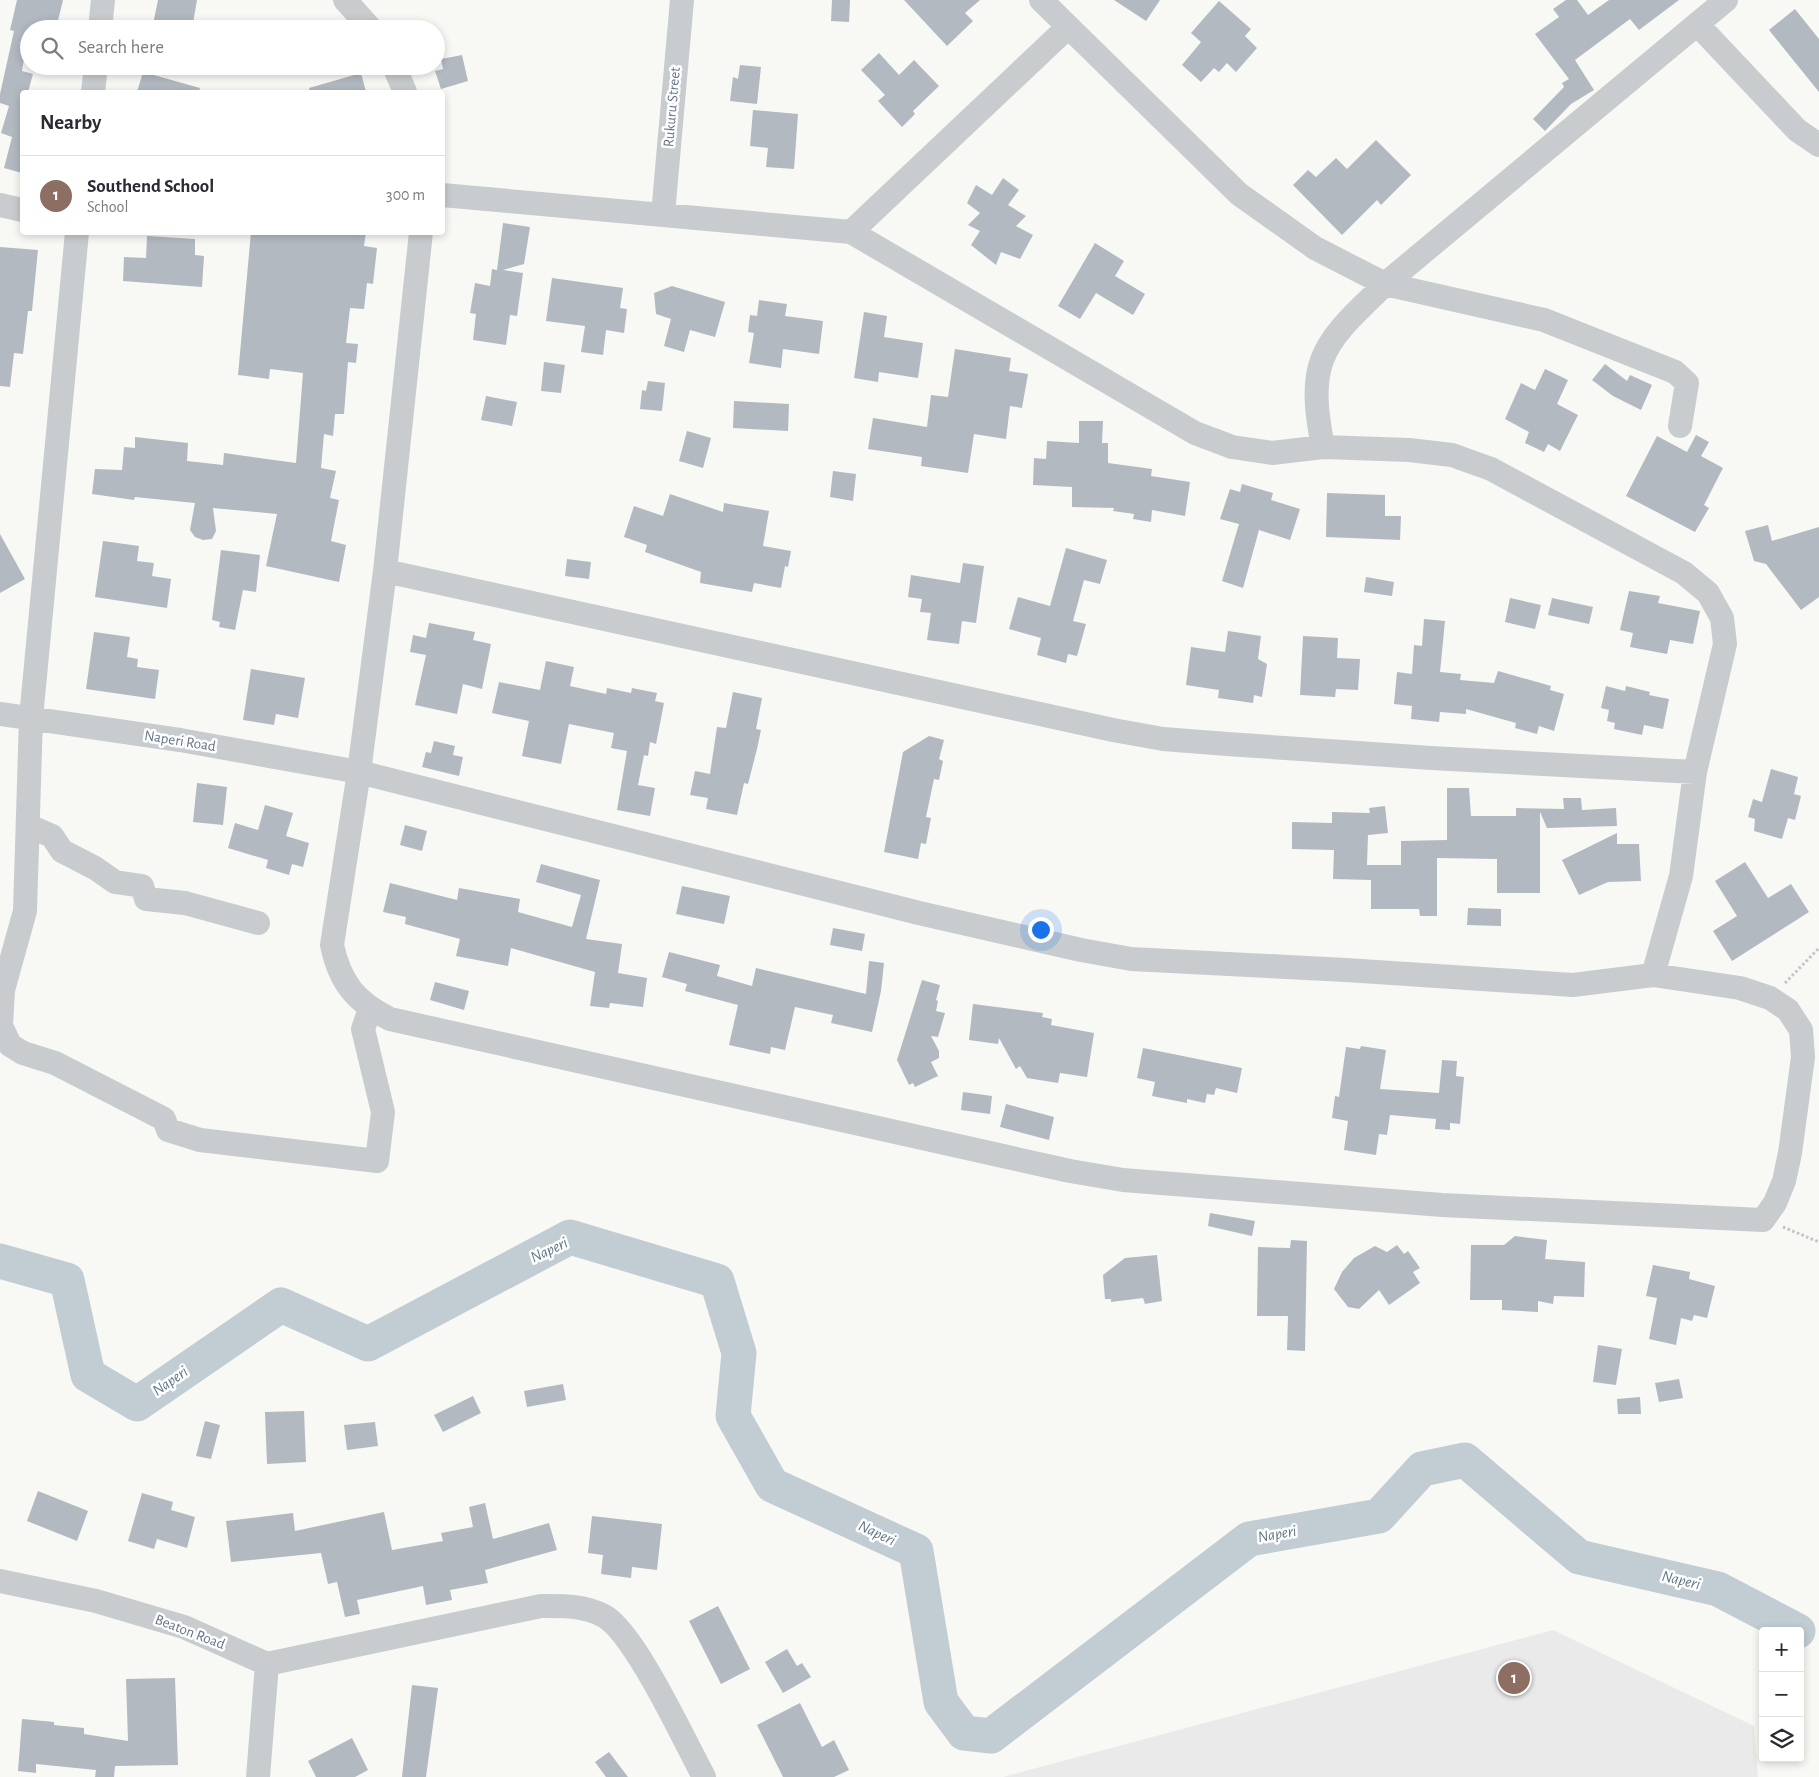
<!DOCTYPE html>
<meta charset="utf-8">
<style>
body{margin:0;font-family:"Alegreya Sans",sans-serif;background:#f7f7f7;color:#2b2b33}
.controls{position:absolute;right:15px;bottom:15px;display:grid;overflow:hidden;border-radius:5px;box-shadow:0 2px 8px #0003}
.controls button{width:45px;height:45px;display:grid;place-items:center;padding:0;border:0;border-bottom:1px solid #e1e1e2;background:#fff;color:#2b2b33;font:25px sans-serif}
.you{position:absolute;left:1040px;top:929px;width:18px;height:18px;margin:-12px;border:4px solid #fff;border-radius:50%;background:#1a73e8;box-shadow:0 0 0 8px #1a73e833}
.badge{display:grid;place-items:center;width:32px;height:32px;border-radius:50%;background:#f45e1a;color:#fff;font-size:16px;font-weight:700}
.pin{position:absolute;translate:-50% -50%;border:2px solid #fff;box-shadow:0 1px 5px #0006}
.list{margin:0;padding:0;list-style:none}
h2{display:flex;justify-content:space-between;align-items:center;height:65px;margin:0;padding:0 20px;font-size:21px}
h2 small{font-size:16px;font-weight:400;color:#7c7c81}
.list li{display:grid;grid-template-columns:32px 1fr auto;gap:15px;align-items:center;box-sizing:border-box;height:80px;padding:0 20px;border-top:1px solid #e1e1e2}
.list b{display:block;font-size:19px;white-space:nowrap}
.list p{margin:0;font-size:16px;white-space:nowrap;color:#7c7c81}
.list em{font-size:16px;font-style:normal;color:#7c7c81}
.icon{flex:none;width:28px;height:28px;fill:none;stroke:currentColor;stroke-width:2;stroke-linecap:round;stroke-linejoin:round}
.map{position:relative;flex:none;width:1819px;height:1777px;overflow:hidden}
.search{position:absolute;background:#fff;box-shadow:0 2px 8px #0003;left:20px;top:20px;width:425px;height:55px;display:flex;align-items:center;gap:12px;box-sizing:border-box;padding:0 18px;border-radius:28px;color:#7c7c81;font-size:19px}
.panel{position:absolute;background:#fff;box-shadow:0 2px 8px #0003;left:20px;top:90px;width:425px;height:145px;border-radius:5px}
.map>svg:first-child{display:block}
</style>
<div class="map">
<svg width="1819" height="1777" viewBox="0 0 1819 1777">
<rect width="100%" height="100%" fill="#f8f9f5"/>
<path fill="#e9eae9" d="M 1553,1630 L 1754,1726 L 1758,1777 L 1003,1777 Z"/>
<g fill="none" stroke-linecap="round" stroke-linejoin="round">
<path stroke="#c2cdd3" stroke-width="35" d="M 0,1261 L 67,1280 L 88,1375 L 137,1404 L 281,1305 L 368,1344 L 570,1237 L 717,1281 L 739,1353 L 733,1416 L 772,1485 L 916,1551 L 941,1702 L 964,1733 L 991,1736 L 1249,1539 L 1379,1516 L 1422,1469 L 1465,1460 L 1579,1557 L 1718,1589 L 1798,1631"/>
</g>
<path fill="#b2b9c0" d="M 17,0 L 63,0 L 56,29 L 29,29 L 22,71 L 33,74 L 28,92 L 22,92 L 22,173 L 4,168 L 12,137 L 1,133 L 9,106 L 0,103 L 0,94 L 14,31 L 10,30 Z
M 158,0 L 197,0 L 192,29 L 152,29 Z
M 832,0 L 850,0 L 849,22 L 831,21 Z
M 904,0 L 980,0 L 965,13 L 973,21 L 947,46 Z
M 1114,0 L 1160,0 L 1146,21 Z
M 1566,0 L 1577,0 L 1588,15 L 1609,0 L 1679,0 L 1639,30 L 1630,19 L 1575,60 L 1594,90 L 1571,104 L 1545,131 L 1533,119 L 1564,87 L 1562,83 L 1569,79 L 1535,34 L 1559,17 L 1553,9 Z
M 1219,1 L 1251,29 L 1245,36 L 1257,48 L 1236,72 L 1227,63 L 1219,72 L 1214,68 L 1201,82 L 1182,65 L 1201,42 L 1191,33 Z
M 1795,9 L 1819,39 L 1819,92 L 1769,30 Z
M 879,53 L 899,75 L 914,60 L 939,86 L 913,111 L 915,114 L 902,127 L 878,101 L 885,95 L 861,70 Z
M 462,55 L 468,81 L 441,89 L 435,71 L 443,69 L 441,59 Z
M 740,65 L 761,67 L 757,104 L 730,101 L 733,77 L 738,79 Z
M 143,72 L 200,88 L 199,92 L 137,92 Z
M 361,73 L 366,92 L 310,92 L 309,88 Z
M 753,110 L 798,114 L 794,169 L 766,167 L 768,148 L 750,146 Z
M 1376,140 L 1411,175 L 1381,205 L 1377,200 L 1342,235 L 1293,185 L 1308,170 L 1316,177 L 1336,158 L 1347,169 Z
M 1003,178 L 1019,190 L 1008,205 L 1026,216 L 1016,226 L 1033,235 L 1020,259 L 1001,252 L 996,265 L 971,245 L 980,231 L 968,225 L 980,213 L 967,203 L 976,185 L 992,195 Z
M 503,223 L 530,227 L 524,264 L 503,270 L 523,273 L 517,316 L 510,315 L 506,345 L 473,340 L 476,314 L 470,313 L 475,283 L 490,286 L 492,269 L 497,270 Z
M 251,232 L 366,232 L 364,246 L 377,248 L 373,284 L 367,283 L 364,309 L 350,308 L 346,343 L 358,344 L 356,363 L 348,362 L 344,414 L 335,414 L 333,436 L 324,434 L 321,468 L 336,471 L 330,498 L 339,500 L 331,541 L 346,545 L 339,582 L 266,566 L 277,514 L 213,508 L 216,531 L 212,539 L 203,540 L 195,537 L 190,530 L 195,503 L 135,497 L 134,500 L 92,494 L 95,469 L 122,470 L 124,447 L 135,448 L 135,437 L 188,443 L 187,461 L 223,465 L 224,453 L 296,463 L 303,373 L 270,369 L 269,379 L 238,375 Z
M 147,236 L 195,239 L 195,255 L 204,256 L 202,287 L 123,281 L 124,257 L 146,258 Z
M 1095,243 L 1124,261 L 1115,276 L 1145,294 L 1133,315 L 1096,293 L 1080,319 L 1058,306 Z
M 0,247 L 38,250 L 32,311 L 28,311 L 23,354 L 14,353 L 10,387 L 0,386 Z
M 552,278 L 623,288 L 620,308 L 627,309 L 624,333 L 606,330 L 603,355 L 581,352 L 585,326 L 546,321 Z
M 672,286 L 725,302 L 715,337 L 690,330 L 684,352 L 664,346 L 671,319 L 656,314 L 654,293 Z
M 759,300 L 787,304 L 785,316 L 823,321 L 819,354 L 783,349 L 781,368 L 749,363 L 754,333 L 748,332 L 750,315 L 757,316 Z
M 864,312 L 887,316 L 884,337 L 923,343 L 918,378 L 879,372 L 878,382 L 854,378 Z
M 955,349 L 1011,358 L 1009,371 L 1028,374 L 1022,408 L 1010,406 L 1006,439 L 974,434 L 968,473 L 921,466 L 922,457 L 868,449 L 873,418 L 927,427 L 931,395 L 948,397 Z
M 544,362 L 565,365 L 561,393 L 541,391 Z
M 1605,364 L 1627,381 L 1630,375 L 1652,385 L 1641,410 L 1613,396 L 1592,380 Z
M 1545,369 L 1568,380 L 1557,404 L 1578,415 L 1560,451 L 1548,444 L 1544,452 L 1525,443 L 1529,432 L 1505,419 L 1521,383 L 1535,390 Z
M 648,381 L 665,383 L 662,411 L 640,409 L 642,390 L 646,391 Z
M 486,396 L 517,402 L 512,426 L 481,420 Z
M 734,401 L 789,404 L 788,431 L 733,428 Z
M 1079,421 L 1103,421 L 1102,443 L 1108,443 L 1108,463 L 1152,469 L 1151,476 L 1190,482 L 1185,516 L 1152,510 L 1151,522 L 1133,519 L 1134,514 L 1113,511 L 1114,508 L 1072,507 L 1072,487 L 1033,485 L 1034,458 L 1046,459 L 1047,441 L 1079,443 Z
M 687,431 L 711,438 L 703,468 L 679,461 Z
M 1696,435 L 1709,442 L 1701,456 L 1723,468 L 1704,505 L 1709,508 L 1695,532 L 1626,496 L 1657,436 L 1687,452 Z
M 833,471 L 856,474 L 853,501 L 830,497 Z
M 1242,484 L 1273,493 L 1271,500 L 1300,509 L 1290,540 L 1259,530 L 1243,588 L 1222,581 L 1239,524 L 1220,519 L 1230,489 L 1240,492 Z
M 1327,493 L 1385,495 L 1385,516 L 1401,516 L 1400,540 L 1326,537 Z
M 670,494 L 723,512 L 724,503 L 769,511 L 763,546 L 791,551 L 788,567 L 785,566 L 781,588 L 754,583 L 752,592 L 700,583 L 701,572 L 645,552 L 647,545 L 624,537 L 634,506 L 663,516 Z
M 1768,525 L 1772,541 L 1819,527 L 1819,597 L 1801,610 L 1766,564 L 1754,561 L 1745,531 Z
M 0,534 L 25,579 L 0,593 Z
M 103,541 L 139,546 L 137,561 L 154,563 L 152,576 L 171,579 L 167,608 L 95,597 Z
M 1066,548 L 1107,560 L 1100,584 L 1084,580 L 1073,621 L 1086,624 L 1077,656 L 1068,654 L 1066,663 L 1037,655 L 1041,638 L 1009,629 L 1018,597 L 1050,606 Z
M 221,550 L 260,555 L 256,592 L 243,590 L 235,630 L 219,627 L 220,622 L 212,620 Z
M 567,559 L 591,562 L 589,579 L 565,576 Z
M 963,563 L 984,566 L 976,623 L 962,621 L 959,644 L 927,640 L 931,613 L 920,612 L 922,599 L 908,597 L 911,575 L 960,583 Z
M 1366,577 L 1394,582 L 1392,596 L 1364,592 Z
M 1629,591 L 1660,596 L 1658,603 L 1700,611 L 1693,644 L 1670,640 L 1667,654 L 1630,647 L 1633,633 L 1620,630 Z
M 1510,598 L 1541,605 L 1535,629 L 1505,622 Z
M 1552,598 L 1593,607 L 1589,624 L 1548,615 Z
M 1424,619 L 1445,621 L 1440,672 L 1461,674 L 1460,680 L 1494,683 L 1498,671 L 1551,686 L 1550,690 L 1564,694 L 1554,731 L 1539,726 L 1537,734 L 1515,728 L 1516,723 L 1466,709 L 1466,714 L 1440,712 L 1439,722 L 1411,719 L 1412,706 L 1394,704 L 1397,672 L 1412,674 L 1414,645 L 1422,646 Z
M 429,623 L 475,632 L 473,640 L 491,644 L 482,689 L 463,684 L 457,714 L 415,705 L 426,655 L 410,652 L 413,635 L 426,638 Z
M 1228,631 L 1261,636 L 1258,659 L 1267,664 L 1262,697 L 1254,695 L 1253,703 L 1218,698 L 1219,690 L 1186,685 L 1191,647 L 1225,652 Z
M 94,632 L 130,637 L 127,657 L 138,659 L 137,667 L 159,670 L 155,699 L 86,689 Z
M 1303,636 L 1338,638 L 1337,658 L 1360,659 L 1358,690 L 1336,689 L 1335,697 L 1300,695 Z
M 546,661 L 574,667 L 570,686 L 606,694 L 607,688 L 631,693 L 632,688 L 657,693 L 655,701 L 664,703 L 656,744 L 650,742 L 648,756 L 644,755 L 638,785 L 655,788 L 650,816 L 617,810 L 627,751 L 611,748 L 614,733 L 569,724 L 561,764 L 522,756 L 529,721 L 492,713 L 499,682 L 540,690 Z
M 251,669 L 305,678 L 298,718 L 276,714 L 274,725 L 243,720 Z
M 1606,686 L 1625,691 L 1626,686 L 1650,692 L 1649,695 L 1669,699 L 1663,729 L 1644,725 L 1642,735 L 1614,729 L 1615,723 L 1607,721 L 1609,710 L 1601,708 Z
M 733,692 L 762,698 L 756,729 L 761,730 L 757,749 L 748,784 L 744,783 L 737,815 L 706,809 L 708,798 L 690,795 L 695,771 L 710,774 L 717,727 L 726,728 Z
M 929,736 L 944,740 L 939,759 L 943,761 L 939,780 L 934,779 L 926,817 L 931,818 L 926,844 L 921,843 L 918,859 L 884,852 L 903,752 Z
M 434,741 L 455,746 L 453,755 L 463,757 L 459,776 L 422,767 L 426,752 L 431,753 Z
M 1771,769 L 1798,777 L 1794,794 L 1801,796 L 1795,820 L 1788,818 L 1782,839 L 1754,831 L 1755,819 L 1748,817 L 1753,799 L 1762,802 Z
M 197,783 L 227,787 L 223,825 L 193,822 Z
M 1447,788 L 1469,788 L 1471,816 L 1516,816 L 1516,808 L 1564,809 L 1563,798 L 1581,798 L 1582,810 L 1616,808 L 1617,826 L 1547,828 L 1540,812 L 1540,893 L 1497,893 L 1497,859 L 1437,858 L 1437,916 L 1420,916 L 1419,909 L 1371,909 L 1371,880 L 1333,879 L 1334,850 L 1292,849 L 1292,822 L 1332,823 L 1332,812 L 1370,813 L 1369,808 L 1385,806 L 1388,833 L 1368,835 L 1367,865 L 1401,865 L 1401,841 L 1447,840 Z
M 265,805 L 293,813 L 286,836 L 309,843 L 303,867 L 292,864 L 289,875 L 266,868 L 268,860 L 228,848 L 235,823 L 258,830 Z
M 405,825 L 427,831 L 422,851 L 400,845 Z
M 1617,833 L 1617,844 L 1639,844 L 1641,881 L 1608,882 L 1579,895 L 1562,860 Z
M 1745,862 L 1768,898 L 1791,884 L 1809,912 L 1732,961 L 1713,931 L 1737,916 L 1715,881 Z
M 541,864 L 600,880 L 586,939 L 622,944 L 618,973 L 647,978 L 643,1007 L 610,1003 L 609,1008 L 590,1006 L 595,972 L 511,948 L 508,966 L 456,956 L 460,939 L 405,924 L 406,917 L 383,912 L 390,883 L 457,900 L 459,888 L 520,899 L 518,912 L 572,927 L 581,895 L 536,882 Z
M 682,886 L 730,896 L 724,924 L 676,914 Z
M 1468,908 L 1501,909 L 1501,926 L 1467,925 Z
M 833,928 L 865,934 L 862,951 L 830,945 Z
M 669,952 L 720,965 L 717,976 L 752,986 L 756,968 L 866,994 L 869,961 L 884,963 L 881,991 L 872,1032 L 831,1023 L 833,1015 L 795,1007 L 785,1050 L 771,1047 L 770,1054 L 729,1045 L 738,1005 L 685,991 L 687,984 L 662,977 Z
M 922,980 L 940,985 L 936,1000 L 938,1001 L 936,1011 L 945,1013 L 938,1037 L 931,1036 L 939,1051 L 939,1058 L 931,1062 L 938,1076 L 915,1087 L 913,1083 L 909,1085 L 897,1060 Z
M 435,982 L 469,991 L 464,1010 L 430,1000 Z
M 973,1004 L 1043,1013 L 1042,1017 L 1052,1019 L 1051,1025 L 1094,1033 L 1087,1077 L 1060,1073 L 1058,1083 L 1027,1078 L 1020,1066 L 1016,1069 L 999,1038 L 998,1044 L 969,1040 Z
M 1361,1046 L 1386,1050 L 1380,1089 L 1439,1093 L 1442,1060 L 1457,1061 L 1456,1076 L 1464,1077 L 1460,1124 L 1450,1123 L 1450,1130 L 1435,1129 L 1436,1119 L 1390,1115 L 1387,1135 L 1379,1134 L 1376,1155 L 1344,1150 L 1348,1121 L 1332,1118 L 1335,1096 L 1339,1097 L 1346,1047 L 1360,1049 Z
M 1143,1048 L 1242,1068 L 1237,1093 L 1216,1088 L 1214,1095 L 1207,1094 L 1205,1103 L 1187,1099 L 1187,1103 L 1152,1096 L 1155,1082 L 1137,1078 Z
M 963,1092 L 992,1096 L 990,1114 L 961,1110 Z
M 1006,1104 L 1054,1117 L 1049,1140 L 1000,1127 Z
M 1210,1213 L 1255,1221 L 1252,1236 L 1208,1226 Z
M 1515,1236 L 1547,1240 L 1545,1259 L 1585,1262 L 1584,1297 L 1554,1296 L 1553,1304 L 1538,1301 L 1538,1312 L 1502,1310 L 1502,1300 L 1470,1300 L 1471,1245 L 1504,1245 Z
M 1291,1240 L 1307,1241 L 1305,1351 L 1287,1350 L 1288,1316 L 1257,1316 L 1258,1247 L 1290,1248 Z
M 1397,1245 L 1404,1254 L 1408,1251 L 1420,1268 L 1413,1272 L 1420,1283 L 1389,1305 L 1379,1290 L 1359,1309 L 1348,1307 L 1334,1289 L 1342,1272 L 1354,1258 L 1375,1246 L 1387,1252 Z
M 1157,1255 L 1162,1301 L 1145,1304 L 1143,1298 L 1111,1302 L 1111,1299 L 1105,1299 L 1103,1275 L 1125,1258 Z
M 1653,1265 L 1690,1272 L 1689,1279 L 1715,1286 L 1707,1318 L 1694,1315 L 1692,1321 L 1681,1318 L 1676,1345 L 1649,1339 L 1657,1298 L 1646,1296 Z
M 1598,1345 L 1622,1349 L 1616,1385 L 1593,1382 Z
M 1679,1379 L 1683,1398 L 1659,1402 L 1655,1383 Z
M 563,1384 L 566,1400 L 527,1407 L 524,1391 Z
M 473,1396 L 481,1413 L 443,1432 L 434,1415 Z
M 1640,1397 L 1641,1414 L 1618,1414 L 1617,1399 Z
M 304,1411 L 306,1462 L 267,1464 L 265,1412 Z
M 205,1421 L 220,1425 L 211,1459 L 196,1456 Z
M 375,1422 L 378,1446 L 347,1450 L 344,1425 Z
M 38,1491 L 88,1511 L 77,1541 L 27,1521 Z
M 142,1493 L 173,1502 L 171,1510 L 195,1517 L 187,1548 L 157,1539 L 154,1549 L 128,1541 Z
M 485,1503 L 493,1539 L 549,1523 L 557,1550 L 485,1570 L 488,1583 L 450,1590 L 452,1600 L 426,1605 L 423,1586 L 357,1600 L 360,1614 L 345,1617 L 337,1582 L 328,1584 L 321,1553 L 231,1562 L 226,1521 L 293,1513 L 295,1531 L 384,1512 L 392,1550 L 443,1541 L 441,1533 L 473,1527 L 469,1507 Z
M 592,1516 L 662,1524 L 657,1570 L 632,1567 L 631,1578 L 601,1574 L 603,1555 L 588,1553 Z
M 718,1606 L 750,1669 L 721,1684 L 689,1621 Z
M 787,1649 L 797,1666 L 802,1663 L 811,1677 L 783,1693 L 765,1662 Z
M 175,1678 L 178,1765 L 115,1766 L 114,1777 L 95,1777 L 96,1770 L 36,1764 L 36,1773 L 18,1771 L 22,1719 L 54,1722 L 54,1725 L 84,1728 L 84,1734 L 128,1741 L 126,1679 Z
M 412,1685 L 438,1688 L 426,1777 L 402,1777 Z
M 800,1703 L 822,1747 L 834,1740 L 849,1770 L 834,1777 L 783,1777 L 757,1725 Z
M 352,1738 L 368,1770 L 355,1777 L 316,1777 L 308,1761 Z
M 609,1752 L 628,1777 L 606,1777 L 595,1762 Z"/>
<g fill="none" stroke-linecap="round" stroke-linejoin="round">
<path stroke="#c1c3c6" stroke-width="3" stroke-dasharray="2.5 2.5" stroke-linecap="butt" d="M 1785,983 L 1819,948
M 1783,1227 L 1819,1242"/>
<path stroke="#c8cccf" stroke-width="24" d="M 345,0 L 371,29
M 1041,0 L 1239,194 L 1315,248 L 1385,284 L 1544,320 L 1675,372 L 1687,383 L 1680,426
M 1697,24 L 1797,130 L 1819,145
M 100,29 L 103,0
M 394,66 L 405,92
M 93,92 L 96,66
M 442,195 L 851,232 L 1195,433 L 1232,447 L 1272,453 L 1323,447 L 1409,450 L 1452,455 L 1491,469 L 1684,573 L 1708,593 L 1722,618 L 1725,644 L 1695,772 L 1681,876 L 1653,975
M 0,205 L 22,210
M 663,214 L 682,0
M 77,232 L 31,718 L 25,911 L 3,990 L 1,1026 L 10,1045 L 23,1053 L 55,1063 L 164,1119 L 168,1130 L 200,1140 L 377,1161 L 383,1112 L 363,1029 L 370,1009
M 851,232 L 1068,27
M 1323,447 C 1318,421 1312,387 1322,360 C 1333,330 1363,307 1385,284 L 1726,0
M 385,571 L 1113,730 L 1163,739 L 1227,744 L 1431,758 L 1695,772
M 0,714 L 180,740 L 359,772 L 919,913 L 1081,950 L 1131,959 L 1346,970 L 1573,985 L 1653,975 L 1740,988 L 1770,998 L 1788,1010 L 1801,1030 L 1803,1057 L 1790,1153 L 1784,1181 L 1775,1203 L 1763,1220 L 1442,1205 L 1123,1180 L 1070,1171 L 390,1019 C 356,1002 340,983 332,945 L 359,772 L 385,571 L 421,232
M 29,826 L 52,836 L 62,851 L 95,868 L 115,882 L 142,886 L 146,899 L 185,903 L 258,923
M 0,1581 L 96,1601 L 184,1627 L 267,1664 L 258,1777
M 267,1664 L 541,1606 C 563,1606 583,1605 604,1616 C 635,1633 685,1742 704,1777"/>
</g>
<g text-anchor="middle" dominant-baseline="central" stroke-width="5" stroke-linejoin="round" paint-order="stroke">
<g font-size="15" fill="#657689" stroke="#fff">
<text transform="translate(672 107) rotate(-85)">Rukuru Street</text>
<text transform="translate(180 741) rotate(9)">Naperi Road</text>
<text transform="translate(190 1632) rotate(21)">Beaton Road</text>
</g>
<g font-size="16" font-style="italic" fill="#607885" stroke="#fff">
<text transform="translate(549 1250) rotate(-25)">Naperi</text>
<text transform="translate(170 1381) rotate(-35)">Naperi</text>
<text transform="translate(877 1533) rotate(25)">Naperi</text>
<text transform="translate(1277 1534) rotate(-10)">Naperi</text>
<text transform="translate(1681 1580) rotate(13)">Naperi</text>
</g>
</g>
</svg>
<div class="controls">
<button>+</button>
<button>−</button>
<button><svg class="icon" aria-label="layers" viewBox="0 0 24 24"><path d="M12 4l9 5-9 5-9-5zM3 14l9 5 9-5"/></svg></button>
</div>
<div class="you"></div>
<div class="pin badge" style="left:1514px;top:1678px;background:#8d6e63">1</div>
<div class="search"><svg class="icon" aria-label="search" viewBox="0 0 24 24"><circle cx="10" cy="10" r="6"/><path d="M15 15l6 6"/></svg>Search here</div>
<section class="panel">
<h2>Nearby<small></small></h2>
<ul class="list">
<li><span class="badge" style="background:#8d6e63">1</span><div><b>Southend School</b><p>School</p></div><em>300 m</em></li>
</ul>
</section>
</div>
